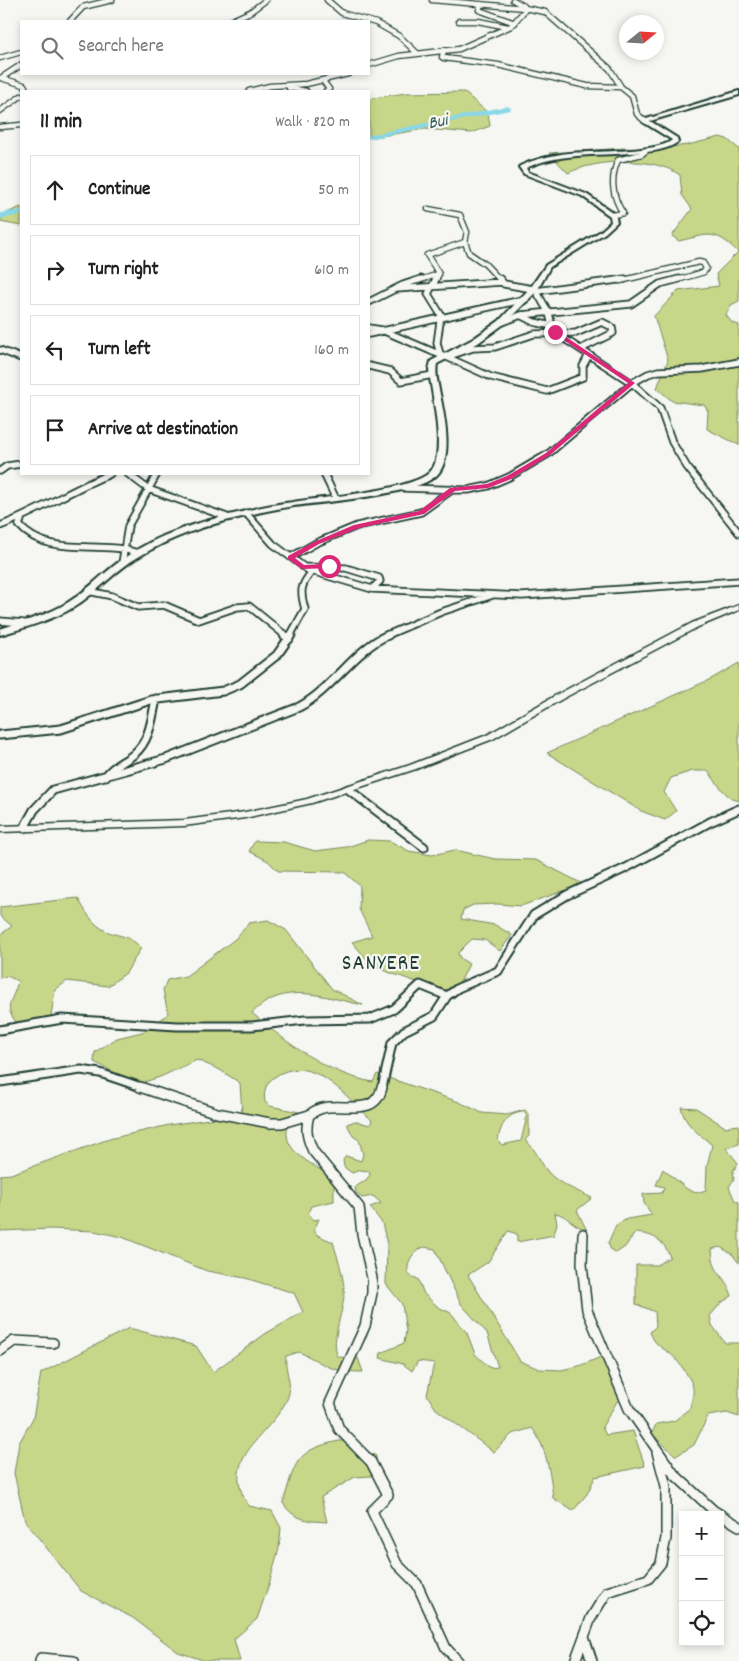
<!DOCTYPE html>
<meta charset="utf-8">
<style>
body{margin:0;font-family:Dekko,sans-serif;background:#f2f2f2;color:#222}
.controls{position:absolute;right:15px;bottom:15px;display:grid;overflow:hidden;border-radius:0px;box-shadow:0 2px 8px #0003}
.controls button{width:45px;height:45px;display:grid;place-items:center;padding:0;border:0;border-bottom:1px solid #e0e0e0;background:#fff;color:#222;font:25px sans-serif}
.compass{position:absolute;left:619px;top:15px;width:45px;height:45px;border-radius:50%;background:#fff;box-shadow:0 2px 8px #0003;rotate:72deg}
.stop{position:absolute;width:15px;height:15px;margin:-11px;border:4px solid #db2777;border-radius:50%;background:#fff}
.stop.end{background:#db2777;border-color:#fff;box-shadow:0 1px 5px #0008}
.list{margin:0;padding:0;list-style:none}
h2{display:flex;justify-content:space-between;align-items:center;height:65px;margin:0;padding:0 20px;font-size:21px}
h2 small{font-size:16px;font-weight:400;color:#767676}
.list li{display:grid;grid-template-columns:32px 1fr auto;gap:15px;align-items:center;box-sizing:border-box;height:70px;margin:0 10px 10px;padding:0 10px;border:1px solid #e0e0e0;border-radius:0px}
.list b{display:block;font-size:19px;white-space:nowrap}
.list em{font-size:16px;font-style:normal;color:#767676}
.icon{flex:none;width:28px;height:28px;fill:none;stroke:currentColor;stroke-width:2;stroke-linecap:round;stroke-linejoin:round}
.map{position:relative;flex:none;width:739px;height:1661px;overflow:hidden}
.search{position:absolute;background:#fff;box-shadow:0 2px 8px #0003;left:20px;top:20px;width:350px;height:55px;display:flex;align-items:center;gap:12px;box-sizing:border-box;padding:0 18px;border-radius:0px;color:#767676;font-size:19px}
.panel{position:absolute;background:#fff;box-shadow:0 2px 8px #0003;left:20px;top:90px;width:350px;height:385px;border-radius:0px}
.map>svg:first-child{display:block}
</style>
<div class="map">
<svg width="739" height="1661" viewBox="0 0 739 1661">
<rect width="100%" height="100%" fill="#f6f6f2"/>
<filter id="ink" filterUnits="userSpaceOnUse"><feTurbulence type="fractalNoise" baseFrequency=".02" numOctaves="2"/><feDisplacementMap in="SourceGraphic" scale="10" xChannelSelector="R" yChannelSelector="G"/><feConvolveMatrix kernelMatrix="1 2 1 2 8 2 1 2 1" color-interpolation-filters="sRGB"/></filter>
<g filter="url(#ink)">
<path fill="#c8d689" stroke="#748a5e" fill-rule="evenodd" d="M 464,92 L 488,113 L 490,126 L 471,133 L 425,129 L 369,138 L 369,100 L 373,98 L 406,93 Z
M 720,137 L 727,139 L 739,149 L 739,301 L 731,305 L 726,315 L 732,323 L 739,325 L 739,445 L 707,429 L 708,411 L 704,405 L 672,401 L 657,388 L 668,360 L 654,316 L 678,291 L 719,286 L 716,274 L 738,252 C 715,229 709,234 679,241 L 672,236 L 692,209 L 682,195 L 680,175 C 653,156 597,159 568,173 L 549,153 L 625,148 L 649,150 L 688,145 Z
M 21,207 L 21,226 L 0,222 L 4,214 Z
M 739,663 L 739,801 C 725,798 716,781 708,771 L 692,771 L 671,778 L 664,792 L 676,811 L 665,820 L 641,811 L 547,753 L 711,679 Z
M 368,840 L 390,841 L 409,851 L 432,855 L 455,850 L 495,859 L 536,860 L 583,884 L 521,906 L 498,904 L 473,905 L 463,910 L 461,919 L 495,925 L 512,935 L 500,951 L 485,940 L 472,939 L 458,953 L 460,958 L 469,964 L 454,995 L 388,972 L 370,963 L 352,942 L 372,936 L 359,909 L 360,886 L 344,872 L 278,871 L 268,861 L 249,851 L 255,841 L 284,842 L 315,851 L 347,847 Z
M 78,898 C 85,911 92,924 106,931 C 121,937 129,935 141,948 L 126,973 L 108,986 L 67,981 L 55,990 L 51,1016 L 33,1026 L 21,1027 C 0,1007 13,1003 18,981 L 7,976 L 0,978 L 0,935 L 12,926 L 0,916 L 0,907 Z
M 268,920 L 286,930 L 332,989 L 363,1005 C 323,997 285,980 252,1013 C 287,1043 327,1074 373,1082 L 377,1074 L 459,1102 L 482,1113 L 507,1115 L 525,1110 L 529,1115 L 529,1136 L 525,1140 C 536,1149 540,1162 548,1172 C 558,1184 578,1191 592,1198 L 577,1210 L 586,1229 C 573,1227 568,1215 555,1213 L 557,1223 L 554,1235 L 517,1242 L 517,1234 L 508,1231 L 488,1262 L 468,1275 L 520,1361 L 539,1369 L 561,1370 L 579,1366 L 611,1353 L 622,1393 L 602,1427 L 606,1435 L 633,1431 L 645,1466 L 595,1477 L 587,1494 L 573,1511 L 553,1498 C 551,1476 546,1445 532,1428 L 512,1434 L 494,1452 L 436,1409 L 427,1395 L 434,1363 L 418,1361 L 412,1371 L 403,1364 L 380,1358 L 381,1353 L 404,1343 L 406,1331 L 402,1304 L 386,1284 L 387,1244 L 382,1223 L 370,1207 L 381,1203 L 373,1196 L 362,1198 L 356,1193 L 355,1187 L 365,1181 L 370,1175 L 369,1171 L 360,1170 L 352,1173 L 344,1167 L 343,1160 L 346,1156 L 361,1161 L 363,1154 L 359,1140 L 353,1136 L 347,1124 L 355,1121 L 370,1125 L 372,1120 C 347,1099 314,1052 276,1076 C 266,1082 263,1091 265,1102 L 270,1106 L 299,1112 L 298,1121 L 289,1123 C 277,1153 319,1165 336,1181 L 334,1186 L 334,1201 L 311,1206 L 308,1213 L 314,1220 L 319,1219 L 314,1230 L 317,1235 L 333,1242 C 337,1256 343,1273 344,1288 C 346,1309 329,1339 338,1357 L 358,1358 L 363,1372 C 328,1372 328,1365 299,1352 L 286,1356 C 284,1370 293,1383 288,1397 C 272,1436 216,1457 249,1506 L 272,1511 L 281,1528 L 279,1548 L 270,1581 L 257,1619 L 234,1639 L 240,1661 L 206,1661 L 178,1652 L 133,1618 L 81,1591 L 25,1521 L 14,1473 L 19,1443 L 33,1418 L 41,1373 L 129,1328 L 196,1346 L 213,1372 L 265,1334 L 303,1312 L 294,1293 L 245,1278 L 207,1271 L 122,1237 L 94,1231 L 51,1229 L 0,1231 L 0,1175 L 11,1174 L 109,1139 L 169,1125 L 242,1114 L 240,1083 L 220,1070 L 197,1060 L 160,1077 L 138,1084 L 94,1062 L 95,1052 L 117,1038 L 146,1031 L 168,1014 L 163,990 L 167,980 L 186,976 L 235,939 L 249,923 ZM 523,1112 L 527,1116 L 521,1141 L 502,1145 L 498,1141 C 500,1126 507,1113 523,1112 ZM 424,1247 L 435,1249 L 461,1304 L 487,1333 L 498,1367 L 490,1368 L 475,1354 L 467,1333 L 451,1313 L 438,1307 L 424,1294 L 418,1279 L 409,1275 C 405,1263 413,1251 424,1247 Z
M 681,1107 L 696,1108 L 725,1127 L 739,1125 L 739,1144 L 726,1148 L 738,1163 L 733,1171 L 734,1179 L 729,1187 L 735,1201 L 739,1202 L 739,1263 L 732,1254 L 720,1247 L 712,1249 C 713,1276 725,1273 732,1296 L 721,1303 L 710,1316 L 712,1325 L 725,1343 L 739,1343 L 739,1417 L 727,1413 L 708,1416 L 694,1445 L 676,1456 L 652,1434 L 656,1424 L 674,1421 L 690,1408 C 691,1402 694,1394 693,1388 C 692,1379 675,1356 668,1352 C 659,1346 654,1343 650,1332 L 656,1326 L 655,1312 L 636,1304 L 636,1265 L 657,1265 L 670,1257 C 664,1240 653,1234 635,1233 L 625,1247 L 616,1253 L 611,1250 L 608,1243 L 616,1225 L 627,1219 L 652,1215 L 644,1203 L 643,1194 L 662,1193 L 664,1187 L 656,1185 L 663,1169 L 687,1189 L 696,1193 L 706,1190 L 707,1166 L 712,1145 C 700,1134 684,1125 681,1107 Z
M 339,1441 L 349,1441 L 376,1456 L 377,1467 L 371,1476 L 355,1477 L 321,1497 L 327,1522 C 309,1521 293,1520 283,1503 C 295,1464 294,1450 339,1441 Z"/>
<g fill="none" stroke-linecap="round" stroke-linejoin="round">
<path fill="#8ad7e9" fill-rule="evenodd" d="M 507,106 L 511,108 L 510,110 L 369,139 L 369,135 Z
M 21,210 L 21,215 L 0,219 L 0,213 Z"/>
<defs>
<path id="minor-far3" d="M 327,0 L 342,13 L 376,23 L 399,36 L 417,53
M 432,0 L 525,8 L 545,12 L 610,69 L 621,87 L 632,96 L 637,114 L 645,121
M 481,4 L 479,10 L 515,23
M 70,21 L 83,7 L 112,0
M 230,21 L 250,12 L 266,0
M 459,21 L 478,21 L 508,27
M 444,50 L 442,57 L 444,58 L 498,65 L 587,86 L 621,87
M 0,58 L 21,52
M 21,65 L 1,78 L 24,85 L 27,91
M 369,65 L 399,56 L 459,49 L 511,26 L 525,10 L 524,6 L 513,0
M 323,81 L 329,89 L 326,91
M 289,88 L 306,91
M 249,91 L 270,86 L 306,84 L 348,74
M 0,111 L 21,96
M 0,127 L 21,125
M 428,209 L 460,215 L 467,232 L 465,242 L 469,253 L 485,264 L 501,281
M 613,215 L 623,213 C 612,197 610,178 618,160 L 642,154 L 647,150
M 439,274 L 427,255 L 465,242
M 417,281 L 439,274
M 435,281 L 439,274
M 620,281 L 699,262 L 703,263 L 706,268 L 704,272 L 674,281"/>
<path id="minor-far2" d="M 436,279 L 428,294 L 441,315 L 437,343 L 440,354 L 491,377 L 547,391 L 583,377 L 583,366 L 589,355
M 500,279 L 504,284 L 533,289
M 396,289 L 502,282
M 535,289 L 549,313 L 552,326 L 557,334 L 632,383 L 660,408 L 672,442 L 687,467 L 739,533
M 536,291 L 625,279
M 369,302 L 403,285 L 421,279
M 522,316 L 534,322 L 552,326
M 503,322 L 521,315 L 631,304 L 660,284 L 679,279
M 369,328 L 382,330 L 443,356
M 369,334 L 526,299
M 0,350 L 21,358
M 452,355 L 473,348 L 495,347 L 534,334 L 576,333 L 602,322 L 612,327 L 613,333 L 581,349
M 369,366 L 390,371 L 401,381 L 433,375
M 0,471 L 7,466 L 21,464
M 128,474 L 148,489 L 227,517
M 324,474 L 335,497
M 403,488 L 468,490 L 488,486 L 509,477 L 548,454 L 632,383 L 648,374 L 658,371 L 702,369 L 739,362
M 246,513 L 273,544 L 308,570 L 372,589 L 522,596 L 739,581
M 21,520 L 19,525 C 48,559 100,539 137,553
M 0,526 C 38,512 72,489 110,474
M 291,557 L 316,543 L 357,526 L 421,512 L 453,489
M 122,563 L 128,526 L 157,474
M 303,567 L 346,568 L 379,578 L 380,581 L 372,589
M 88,591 L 112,596 L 138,607 L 164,605 L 199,620 L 237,607 L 249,606 L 286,636
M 0,621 L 24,623
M 290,636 L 305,609 C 300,592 300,585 312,572
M 385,636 L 441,612 L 493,595"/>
<path id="minor-far1" d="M 284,635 L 289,639
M 0,735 L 61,729 L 151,700 L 223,691 L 240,684 L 277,655 L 291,635
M 106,776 C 113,765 125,762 134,754 C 150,741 152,718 156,699
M 348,789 L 424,847
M 24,828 L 34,810 L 53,790 L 166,759 L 299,707 C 334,688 355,649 388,635
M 0,1030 L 62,1019 L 177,1026 L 252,1026 L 305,1020 L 370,1019 L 394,1009 L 420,985 L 447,996
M 0,1082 L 81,1070 L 100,1073 L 144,1088
M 382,1088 L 392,1043 L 404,1031 L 434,1016 L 447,996 L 458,988 L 498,971 L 534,915 L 567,895 L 626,868 L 710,822 L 739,809"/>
<path id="minor" d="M 140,1087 L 217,1113 L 270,1123 L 282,1123 L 309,1115
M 382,1087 C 376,1117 345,1103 323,1108 C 318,1109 313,1112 309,1115 C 305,1129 307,1138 313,1151 L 359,1207 L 362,1234 L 372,1278 L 372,1293 L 365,1326 L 330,1403 L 339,1429 L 371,1462 L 388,1495 L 372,1511 L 397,1564 L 417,1584 L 446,1648 L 458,1661
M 583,1234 L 582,1264 L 587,1310 L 629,1409 L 674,1474 L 713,1510 L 739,1526
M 0,1351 L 14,1341 L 53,1343
M 584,1637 L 592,1661
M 40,1661 L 41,1658 L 74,1661
M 575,1661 L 591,1618 L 607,1592 L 648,1579 L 661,1563 L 666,1538 L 666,1486 L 657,1452"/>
<path id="tertiary" d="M 739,605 L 739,610 L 698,627 L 564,698 L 493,739 L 416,769 L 312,803 L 245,818 L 184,826 L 0,832 L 0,826 L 184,820 L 245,812 L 307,799 L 410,765 L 487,735 L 558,694 L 692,623 Z"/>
<path id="secondary" d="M 739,91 L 739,95 L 650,121 L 677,138 L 678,142 C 665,152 645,152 629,153 C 595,156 558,153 526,168 L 528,172 L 586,194 L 615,214 L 617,222 L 605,233 L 550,267 L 537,291 L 504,324 L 478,343 L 437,364 C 435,374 438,385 440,394 C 444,415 454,457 437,475 C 417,495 323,502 294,506 C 276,509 259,512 242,517 C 206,525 171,537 140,556 C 115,570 98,592 74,607 C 53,620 24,628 0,635 L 0,629 C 20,622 41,617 60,607 C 84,595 101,574 123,559 C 157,534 201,521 242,512 C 259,507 276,504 293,502 C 323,497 408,491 429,473 C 448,456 431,393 429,370 L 431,361 L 473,339 L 499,321 L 531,287 L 546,265 L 601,231 L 611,222 L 610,216 L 582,196 L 524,174 L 519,167 L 520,166 C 535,159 552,155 569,153 C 591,151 658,153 672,140 L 643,122 L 643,120 Z"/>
</defs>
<use href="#minor-far3" stroke="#1f3d34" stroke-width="7"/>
<use href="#minor-far2" stroke="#1f3d34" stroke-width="9"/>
<use href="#minor-far1" stroke="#1f3d34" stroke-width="11"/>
<use href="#minor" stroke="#1f3d34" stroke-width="12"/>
<use href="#tertiary" stroke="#1f3d34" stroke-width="3"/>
<use href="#secondary" stroke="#1f3d34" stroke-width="4"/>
<use href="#minor-far3" stroke="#f6f6f2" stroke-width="4.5"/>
<use href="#minor-far2" stroke="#f6f6f2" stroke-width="5.5"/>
<use href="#minor-far1" stroke="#f6f6f2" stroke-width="7"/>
<use href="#minor" stroke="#f6f6f2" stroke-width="9"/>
<use href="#tertiary" fill="#f6f6f2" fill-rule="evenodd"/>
<use href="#secondary" fill="#f6f6f2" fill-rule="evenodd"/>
</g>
</g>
<path fill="#db2777" d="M 553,331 L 557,331 L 635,383 L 550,455 L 511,479 L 488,488 L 455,491 L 424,514 L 359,528 L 319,544 L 295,558 L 304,565 L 329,564 L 332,568 L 302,569 L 288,559 L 288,556 L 314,542 L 354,525 L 419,511 L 450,488 L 487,484 L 507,476 L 546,453 L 628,383 L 553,333 Z"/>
<g text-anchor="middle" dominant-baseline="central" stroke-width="4.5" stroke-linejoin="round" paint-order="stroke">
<g font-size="18" font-style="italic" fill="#345c58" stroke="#f6f6f2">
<text transform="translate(438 123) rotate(-12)">Bui</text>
</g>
<g font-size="22" letter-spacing="1" fill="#1f3d34" stroke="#f6f6f2">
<text x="381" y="964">SANYERE</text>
</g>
</g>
</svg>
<div class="controls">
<button>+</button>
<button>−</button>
<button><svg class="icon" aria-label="locate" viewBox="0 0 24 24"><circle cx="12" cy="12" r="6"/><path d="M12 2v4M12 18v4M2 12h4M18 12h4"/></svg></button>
</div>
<svg class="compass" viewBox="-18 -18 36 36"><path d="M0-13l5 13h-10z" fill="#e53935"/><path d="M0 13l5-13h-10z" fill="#767676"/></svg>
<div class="stop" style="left:329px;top:566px"></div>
<div class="stop end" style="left:555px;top:332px"></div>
<div class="search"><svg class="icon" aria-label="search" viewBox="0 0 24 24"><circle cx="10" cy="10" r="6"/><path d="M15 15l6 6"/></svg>Search here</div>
<section class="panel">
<h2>11 min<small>Walk · 820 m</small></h2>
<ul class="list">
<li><svg class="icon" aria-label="ahead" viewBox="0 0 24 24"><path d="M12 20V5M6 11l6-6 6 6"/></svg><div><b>Continue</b></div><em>50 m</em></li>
<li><svg class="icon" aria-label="right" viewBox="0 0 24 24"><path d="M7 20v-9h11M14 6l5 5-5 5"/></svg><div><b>Turn right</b></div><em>610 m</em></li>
<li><svg class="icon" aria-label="left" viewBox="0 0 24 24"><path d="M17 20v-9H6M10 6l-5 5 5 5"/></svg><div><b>Turn left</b></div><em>160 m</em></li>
<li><svg class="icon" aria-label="arrive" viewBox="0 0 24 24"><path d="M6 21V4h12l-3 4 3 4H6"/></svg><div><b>Arrive at destination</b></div></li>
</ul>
</section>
</div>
